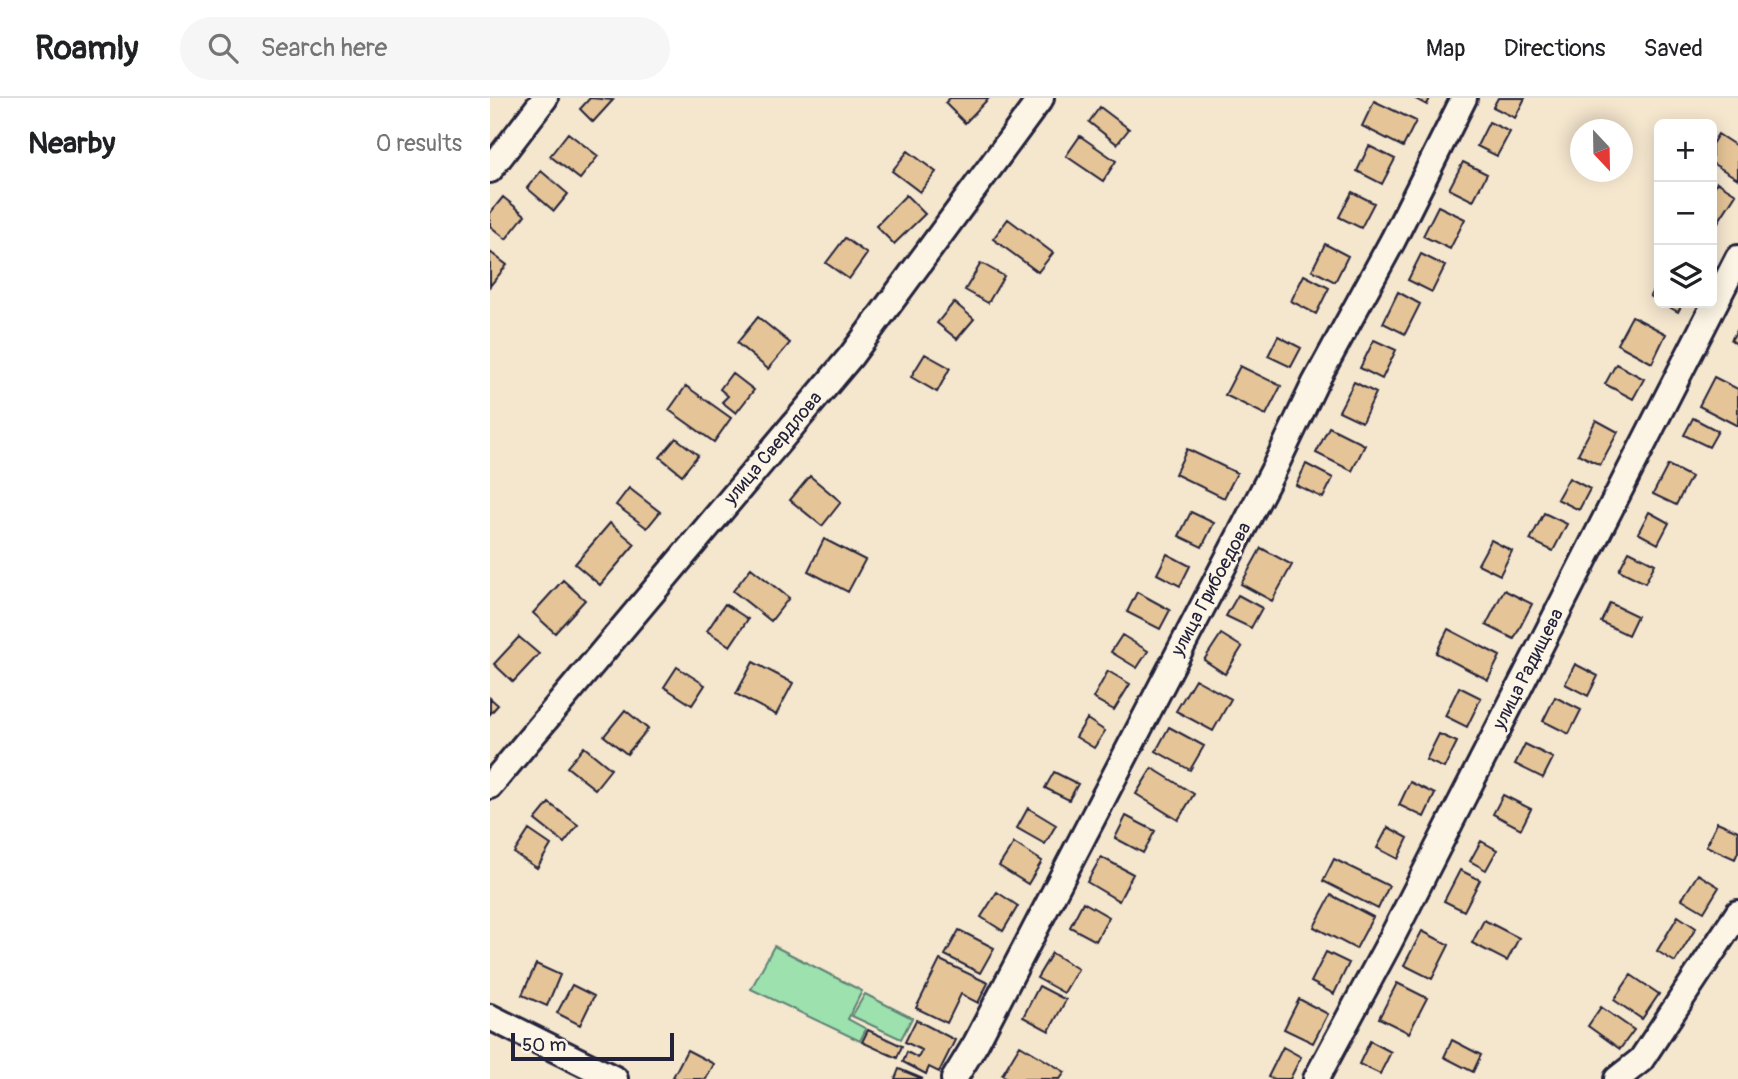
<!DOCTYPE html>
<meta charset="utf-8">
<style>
body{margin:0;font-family:Pangolin,sans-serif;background:#f6f6f6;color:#202124}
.controls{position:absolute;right:21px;top:21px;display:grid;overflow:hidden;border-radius:10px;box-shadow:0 4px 18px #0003}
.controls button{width:63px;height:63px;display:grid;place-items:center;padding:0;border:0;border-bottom:2px solid #e0e0e0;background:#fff;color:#202124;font:35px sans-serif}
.compass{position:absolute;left:1080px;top:21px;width:63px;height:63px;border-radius:50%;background:#fff;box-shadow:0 4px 18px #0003;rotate:158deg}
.scale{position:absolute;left:21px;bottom:18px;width:163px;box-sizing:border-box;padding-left:7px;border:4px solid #22223b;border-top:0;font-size:19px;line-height:24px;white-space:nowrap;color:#22223b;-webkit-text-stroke:5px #fcf5e5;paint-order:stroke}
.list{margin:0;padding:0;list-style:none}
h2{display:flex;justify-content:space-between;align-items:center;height:91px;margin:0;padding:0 28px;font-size:30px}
h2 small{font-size:23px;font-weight:400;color:#757577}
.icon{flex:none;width:38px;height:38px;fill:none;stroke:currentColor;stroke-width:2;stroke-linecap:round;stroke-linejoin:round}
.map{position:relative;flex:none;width:1248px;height:981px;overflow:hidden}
header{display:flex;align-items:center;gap:42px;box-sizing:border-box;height:98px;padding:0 35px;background:#fff;border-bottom:2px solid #e0e0e0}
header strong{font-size:33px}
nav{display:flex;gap:38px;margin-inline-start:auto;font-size:24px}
.search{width:490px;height:63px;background:#f6f6f6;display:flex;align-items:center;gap:18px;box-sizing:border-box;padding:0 24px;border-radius:38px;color:#757577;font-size:26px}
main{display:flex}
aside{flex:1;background:#fff}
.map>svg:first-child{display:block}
</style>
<header>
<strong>Roamly</strong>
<div class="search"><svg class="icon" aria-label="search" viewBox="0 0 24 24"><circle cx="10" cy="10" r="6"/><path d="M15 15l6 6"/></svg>Search here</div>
<nav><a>Map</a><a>Directions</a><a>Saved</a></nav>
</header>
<main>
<aside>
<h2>Nearby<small>0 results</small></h2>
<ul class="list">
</ul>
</aside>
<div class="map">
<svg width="1248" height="981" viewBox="0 0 1248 981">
<rect width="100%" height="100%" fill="#f5e6ce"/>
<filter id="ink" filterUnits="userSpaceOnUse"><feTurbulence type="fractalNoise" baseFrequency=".0143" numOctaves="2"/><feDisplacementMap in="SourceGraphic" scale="14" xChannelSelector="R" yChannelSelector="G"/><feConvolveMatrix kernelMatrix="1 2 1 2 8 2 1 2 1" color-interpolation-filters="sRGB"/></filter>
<g filter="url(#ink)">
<path fill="#9ce1ae" stroke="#5f8274" stroke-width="2" d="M 284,848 L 372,893 L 358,921 L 376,931 L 370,943 L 261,891 Z
M 375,896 L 422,920 L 411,941 L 362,918 Z"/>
<path fill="#e5c497" stroke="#22223b" stroke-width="2" d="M 100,0 L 123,2 L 103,24 L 90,11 Z
M 460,0 L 499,0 L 475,25 L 455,5 Z
M 924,0 L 940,0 L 937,7 Z
M 1008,0 L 1035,0 L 1025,20 L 1003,9 Z
M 884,3 L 926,23 L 913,49 L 872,28 Z
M 610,9 L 639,31 L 627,46 L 599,24 Z
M 999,24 L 1020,34 L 1007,58 L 987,48 Z
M 78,35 L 108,58 L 90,81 L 60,58 Z
M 1228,36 L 1248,49 L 1248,81 L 1222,65 L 1222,46 Z
M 590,38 L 626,63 L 613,83 L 576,58 Z
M 879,48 L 905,61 L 892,86 L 867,73 Z
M 418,53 L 446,74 L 430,94 L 402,73 Z
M 973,64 L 997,76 L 983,103 L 959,91 Z
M 51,73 L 78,96 L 64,113 L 37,90 Z
M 1227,84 L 1246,96 L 1228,124 L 1222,120 L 1222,93 Z
M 862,94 L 884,105 L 871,130 L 849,119 Z
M 416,97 L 435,116 L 404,146 L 386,128 Z
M 13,99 L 35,117 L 16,141 L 0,128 L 0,115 Z
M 948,108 L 975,121 L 960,151 L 933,138 Z
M 518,121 L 563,155 L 548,174 L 503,141 Z
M 355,140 L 377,156 L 359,181 L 336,165 Z
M 835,146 L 858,158 L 845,184 L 822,172 Z
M 0,154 L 17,167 L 0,188 Z
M 931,156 L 955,168 L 942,194 L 918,182 Z
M 491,165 L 514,178 L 498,205 L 475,192 Z
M 814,177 L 839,190 L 826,216 L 801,203 Z
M 1169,183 L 1169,203 L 1160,198 Z
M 908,194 L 930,206 L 915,236 L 893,225 Z
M 464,204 L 484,221 L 467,241 L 447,225 Z
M 1172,205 L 1193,205 L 1188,214 Z
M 1142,218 L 1176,236 L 1162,265 L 1127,246 Z
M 268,219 L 300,245 L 278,271 L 247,245 Z
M 1248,231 L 1248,247 L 1241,242 Z
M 788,238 L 811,250 L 801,269 L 778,258 Z
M 884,242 L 906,252 L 892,281 L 870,270 Z
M 435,256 L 460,270 L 447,294 L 421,279 Z
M 1126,266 L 1154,281 L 1143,301 L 1115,286 Z
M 750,268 L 791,288 L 776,317 L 735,297 Z
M 242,275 L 264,292 L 246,315 L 232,304 L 238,298 L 230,291 Z
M 1224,279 L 1248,291 L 1248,328 L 1209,308 Z
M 864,284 L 886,295 L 872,324 L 849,313 Z
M 196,288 L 241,320 L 224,344 L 179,312 Z
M 1203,320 L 1228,333 L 1219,349 L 1194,337 Z
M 1106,322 L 1128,334 L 1110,367 L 1088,356 Z
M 839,329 L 875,347 L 862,373 L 826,355 Z
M 186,340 L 208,357 L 192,377 L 170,359 Z
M 697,351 L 747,375 L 734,400 L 685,376 Z
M 816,366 L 843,380 L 833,400 L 806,387 Z
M 1178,367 L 1201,379 L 1186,407 L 1163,396 Z
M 320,378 L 351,404 L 332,428 L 300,402 Z
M 1079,380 L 1100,391 L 1089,412 L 1067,401 Z
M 139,390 L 170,414 L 157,430 L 126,407 Z
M 701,414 L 724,425 L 712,449 L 689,438 Z
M 1159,414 L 1179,425 L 1168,446 L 1148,435 Z
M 1054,415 L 1077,426 L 1063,453 L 1040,442 Z
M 120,425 L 145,446 L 110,487 L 85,466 Z
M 334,441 L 375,462 L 358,494 L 318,473 Z
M 1001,442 L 1022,453 L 1010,477 L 988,466 Z
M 771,450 L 802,467 L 782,503 L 751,486 Z
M 1139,453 L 1165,466 L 1155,485 L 1129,472 Z
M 677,456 L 700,468 L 690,488 L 667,476 Z
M 261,470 L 299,500 L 281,523 L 243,493 Z
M 73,482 L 95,502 L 65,535 L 43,515 Z
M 1014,492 L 1042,506 L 1024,541 L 996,527 Z
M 647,494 L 680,512 L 670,531 L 637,514 Z
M 748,497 L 772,510 L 761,530 L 736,518 Z
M 1120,505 L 1147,518 L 1138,537 L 1111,524 Z
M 235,506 L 258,521 L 240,548 L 217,533 Z
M 958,531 L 1010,558 L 998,582 L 946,555 Z
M 731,536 L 752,549 L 735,576 L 714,562 Z
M 632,537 L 658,553 L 647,570 L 621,554 Z
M 29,539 L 49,556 L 23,584 L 4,566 Z
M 263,564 L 303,585 L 286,617 L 246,596 Z
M 1085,566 L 1108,578 L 1098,598 L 1075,586 Z
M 187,569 L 215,587 L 202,607 L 174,589 Z
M 618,573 L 640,586 L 624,612 L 603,600 Z
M 705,581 L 741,601 L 723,633 L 686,613 Z
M 969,589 L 991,600 L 977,629 L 955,618 Z
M 1065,599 L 1091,612 L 1079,636 L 1053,623 Z
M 0,600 L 8,607 L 0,616 Z
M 135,612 L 158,631 L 137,656 L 114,638 Z
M 597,621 L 615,633 L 604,650 L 586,639 Z
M 679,629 L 714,648 L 700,672 L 666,653 Z
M 949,636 L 967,644 L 954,670 L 936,662 Z
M 1035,646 L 1063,660 L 1053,680 L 1025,666 Z
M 94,649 L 121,671 L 105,691 L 77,669 Z
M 662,670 L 704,696 L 688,722 L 646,696 Z
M 564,674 L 588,686 L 579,702 L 555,690 Z
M 920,684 L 945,696 L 934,719 L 909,707 Z
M 1013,697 L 1041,711 L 1031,731 L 1003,716 Z
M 59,705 L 88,727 L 74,745 L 45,722 Z
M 538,710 L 566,727 L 555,746 L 527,730 Z
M 636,718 L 665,733 L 653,755 L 625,740 Z
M 1227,724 L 1248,733 L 1248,754 L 1245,761 L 1216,748 Z
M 898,729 L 918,740 L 908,761 L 887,750 Z
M 39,732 L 61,747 L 47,770 L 24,755 Z
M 991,743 L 1007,752 L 996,772 L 980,763 Z
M 524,745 L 552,763 L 538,786 L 509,768 Z
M 611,759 L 643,776 L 629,803 L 597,784 Z
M 844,761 L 899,788 L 888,811 L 833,783 Z
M 970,772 L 990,782 L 974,813 L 954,803 Z
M 1208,776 L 1229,789 L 1214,814 L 1192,801 Z
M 507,794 L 528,808 L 513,833 L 491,819 Z
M 841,797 L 883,819 L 866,851 L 824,829 Z
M 593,804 L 619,819 L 606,843 L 580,829 Z
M 1188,818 L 1206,830 L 1185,864 L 1167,853 Z
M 994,822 L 1029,840 L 1017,863 L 982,845 Z
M 469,832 L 504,850 L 490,875 L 455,857 Z
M 932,833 L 959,847 L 942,881 L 914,867 Z
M 836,854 L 859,865 L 844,896 L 821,884 Z
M 562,855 L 588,871 L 574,895 L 547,880 Z
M 450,862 L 498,885 L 488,905 L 471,896 L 457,925 L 426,910 Z
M 46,866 L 70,877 L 57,908 L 32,897 Z
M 1141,877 L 1169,896 L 1152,921 L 1124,902 Z
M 907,885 L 937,900 L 919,935 L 889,920 Z
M 82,887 L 104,898 L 90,927 L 67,915 Z
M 549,888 L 576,902 L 559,933 L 533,919 Z
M 809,901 L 838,916 L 823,945 L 794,931 Z
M 1111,909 L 1144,932 L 1130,951 L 1098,928 Z
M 426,922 L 465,942 L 449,974 L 439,969 L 436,976 L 413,964 L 417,954 L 428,960 L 432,952 L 415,944 Z
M 378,932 L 412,948 L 407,960 L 372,944 Z
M 962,942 L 991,957 L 983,974 L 954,959 Z
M 880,943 L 901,954 L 890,976 L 869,966 Z
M 530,947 L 575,974 L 570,981 L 519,981 L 512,977 Z
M 793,949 L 811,959 L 800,981 L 783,981 L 778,979 Z
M 197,952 L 224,966 L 216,981 L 187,981 L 183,979 Z
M 409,971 L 433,981 L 405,981 Z"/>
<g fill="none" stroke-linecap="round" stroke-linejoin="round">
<defs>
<path id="minor" d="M 0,72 L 55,0
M 0,688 L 361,258 L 551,0
M 0,919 L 125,981
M 464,981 L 486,945 L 783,373 L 825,285 L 903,142 L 974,0
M 826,981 L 898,847 L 1248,160
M 1127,981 L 1151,962 L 1248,815"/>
</defs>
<use href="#minor" stroke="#22223b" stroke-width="30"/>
<use href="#minor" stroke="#fcf5e5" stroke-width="24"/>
</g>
</g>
<g text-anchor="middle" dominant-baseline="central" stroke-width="5" stroke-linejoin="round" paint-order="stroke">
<g font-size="19" fill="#22223b" stroke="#fcf5e5">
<text transform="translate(283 350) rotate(-50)">улица Свердлова</text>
<text transform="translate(721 491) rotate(-62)">улица Грибоедова</text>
<text transform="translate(1038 571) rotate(-63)">улица Радищева</text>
</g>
</g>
</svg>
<div class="controls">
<button>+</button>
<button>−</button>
<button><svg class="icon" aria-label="layers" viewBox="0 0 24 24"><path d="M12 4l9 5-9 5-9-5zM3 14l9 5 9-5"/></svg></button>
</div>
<svg class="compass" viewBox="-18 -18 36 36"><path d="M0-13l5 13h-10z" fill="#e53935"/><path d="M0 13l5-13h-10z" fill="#757577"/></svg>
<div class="scale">50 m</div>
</div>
</main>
